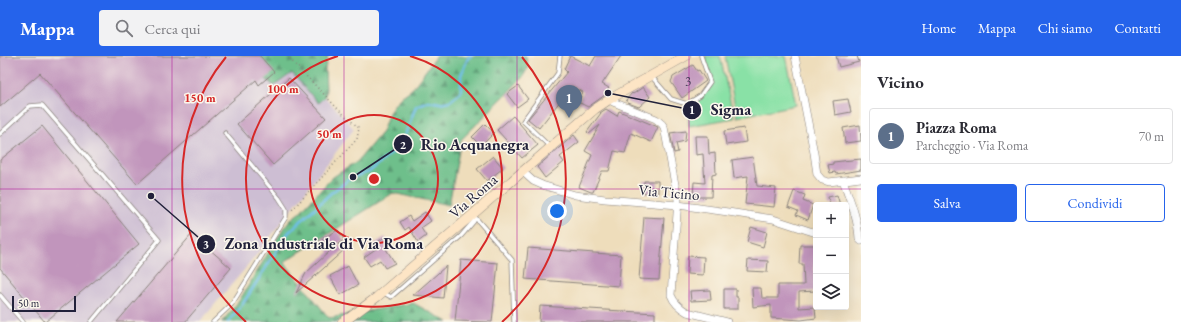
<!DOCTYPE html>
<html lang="it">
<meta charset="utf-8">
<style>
body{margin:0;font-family:"EB Garamond",serif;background:#f2f2f3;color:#2b2b33}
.controls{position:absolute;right:12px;bottom:12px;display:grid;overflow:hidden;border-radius:4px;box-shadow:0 4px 16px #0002}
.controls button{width:36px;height:36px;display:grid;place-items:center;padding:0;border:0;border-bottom:1px solid #e1e1e2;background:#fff;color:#2b2b33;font:20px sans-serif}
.scale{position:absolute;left:12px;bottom:10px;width:64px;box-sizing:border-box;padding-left:4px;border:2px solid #22223b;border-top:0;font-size:11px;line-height:14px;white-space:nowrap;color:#22223b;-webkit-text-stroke:3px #fbf7ec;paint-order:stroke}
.you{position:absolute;left:557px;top:155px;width:14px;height:14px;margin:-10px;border:3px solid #fff;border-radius:50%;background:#1a73e8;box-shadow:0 0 0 6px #1a73e833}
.badge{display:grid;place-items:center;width:26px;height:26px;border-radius:50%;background:#2563eb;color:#fff;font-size:13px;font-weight:700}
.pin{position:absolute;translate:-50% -33px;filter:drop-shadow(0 1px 2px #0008)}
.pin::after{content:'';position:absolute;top:21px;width:14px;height:12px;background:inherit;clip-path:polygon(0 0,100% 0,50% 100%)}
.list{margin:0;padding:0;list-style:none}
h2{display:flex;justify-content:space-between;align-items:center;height:52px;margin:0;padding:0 16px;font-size:17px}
h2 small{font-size:13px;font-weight:400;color:#7c7c81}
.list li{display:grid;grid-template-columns:26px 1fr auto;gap:12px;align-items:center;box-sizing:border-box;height:56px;margin:0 8px 8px;padding:0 8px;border:1px solid #e1e1e2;border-radius:4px}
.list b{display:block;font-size:15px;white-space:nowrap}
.list p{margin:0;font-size:13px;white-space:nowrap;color:#7c7c81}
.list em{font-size:13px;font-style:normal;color:#7c7c81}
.actions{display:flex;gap:8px;padding:12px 16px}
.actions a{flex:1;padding:9px 0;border:1px solid #2563eb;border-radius:4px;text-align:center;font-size:14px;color:#2563eb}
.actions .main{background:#2563eb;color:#fff}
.icon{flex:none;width:22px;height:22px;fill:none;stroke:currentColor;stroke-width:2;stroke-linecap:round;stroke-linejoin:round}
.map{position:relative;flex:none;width:861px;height:266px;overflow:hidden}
header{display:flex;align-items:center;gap:24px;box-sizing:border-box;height:56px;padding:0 20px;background:#2563eb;color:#fff}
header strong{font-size:19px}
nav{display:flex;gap:22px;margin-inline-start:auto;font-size:14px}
.search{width:280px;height:36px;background:#f2f2f3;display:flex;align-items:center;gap:10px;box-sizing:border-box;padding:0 14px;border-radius:4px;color:#7c7c81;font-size:15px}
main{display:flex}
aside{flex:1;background:#fff}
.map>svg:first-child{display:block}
</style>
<header>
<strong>Mappa</strong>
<div class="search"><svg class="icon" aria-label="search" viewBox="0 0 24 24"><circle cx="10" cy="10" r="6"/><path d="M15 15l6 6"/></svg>Cerca qui</div>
<nav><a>Home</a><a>Mappa</a><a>Chi siamo</a><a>Contatti</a></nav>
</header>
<main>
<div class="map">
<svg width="861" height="266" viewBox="0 0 861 266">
<defs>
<pattern id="forest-firs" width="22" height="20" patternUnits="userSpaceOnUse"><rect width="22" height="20" fill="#6ebf8b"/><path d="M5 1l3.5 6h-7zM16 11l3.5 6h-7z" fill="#5a9b73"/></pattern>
</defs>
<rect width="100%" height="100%" fill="#fbf7ec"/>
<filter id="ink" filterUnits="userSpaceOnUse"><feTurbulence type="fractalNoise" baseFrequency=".025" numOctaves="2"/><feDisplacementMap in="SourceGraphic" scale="8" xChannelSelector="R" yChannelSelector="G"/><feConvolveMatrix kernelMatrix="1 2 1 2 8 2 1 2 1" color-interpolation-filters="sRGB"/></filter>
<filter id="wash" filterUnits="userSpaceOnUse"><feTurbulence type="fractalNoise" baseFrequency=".012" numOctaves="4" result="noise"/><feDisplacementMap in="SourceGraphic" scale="16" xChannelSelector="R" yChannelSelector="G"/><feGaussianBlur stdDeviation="0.9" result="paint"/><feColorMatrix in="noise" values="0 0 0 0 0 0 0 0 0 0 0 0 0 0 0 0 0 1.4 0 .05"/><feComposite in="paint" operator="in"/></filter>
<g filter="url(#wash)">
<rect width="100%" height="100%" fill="#edb"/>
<path fill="#cdbed3" d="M 0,0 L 288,0 L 354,73 L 250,207 L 200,266 L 0,266 Z"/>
<path fill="url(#forest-firs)" stroke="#487063" d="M 237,0 L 328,0 L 325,13 L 326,33 L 325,40 L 318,47 L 292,17 L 274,30 Z
M 435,0 L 526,0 L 528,12 L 522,22 L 461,84 L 449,149 L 393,137 L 284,206 L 329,262 L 413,247 L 448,266 L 222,266 L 239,245 L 278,181 L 291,163 L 299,157 L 333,121 L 357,106 L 382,76 L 388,59 L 393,50 L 401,41 L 412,33 L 433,5 Z"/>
<path fill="#89e1a6" stroke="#568270" d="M 706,0 L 720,0 L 734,62 L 689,70 L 688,51 L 702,42 L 713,26 L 705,1 Z
M 725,0 L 786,0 L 796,49 L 737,61 Z"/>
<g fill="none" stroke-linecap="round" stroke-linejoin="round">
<path stroke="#6ebee9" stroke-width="2.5" d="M 228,266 L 244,246 L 288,177 L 332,136 L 353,121 L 369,116 L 401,89 L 416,50 L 428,45 L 440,47 L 450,45 L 461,36 L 461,19 L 468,2 L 471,0"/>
</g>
<g id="blocks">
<path fill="#c195bc" d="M 0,0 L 260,0 L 274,16 L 259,29 L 256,24 L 137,128 L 40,17 L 0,51 Z
M 570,0 L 590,10 L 596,0 L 621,0 L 602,28 L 609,32 L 605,39 L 588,51 L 578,46 L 583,36 L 572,30 L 539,72 L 528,63 L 567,16 L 564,13 Z
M 836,0 L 857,0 L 859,6 L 839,11 Z
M 693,9 L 697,15 L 699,14 L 706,25 L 682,42 L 671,26 L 673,21 Z
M 289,22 L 326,62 L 273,109 L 237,68 Z
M 518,30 L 528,43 L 517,51 L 507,38 Z
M 643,31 L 650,41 L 639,51 L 628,47 L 626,44 L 632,37 L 633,38 Z
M 848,43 L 851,56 L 835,59 L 833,45 Z
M 606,53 L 617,60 L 619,55 L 658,71 L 651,86 L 631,77 L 625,97 L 614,95 L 609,115 L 602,115 L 593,136 L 591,136 L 579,131 L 592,99 L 585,95 L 600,69 L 589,78 L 587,76 L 601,57 L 600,57 Z
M 513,60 L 538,89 L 522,102 L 497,74 Z
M 485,68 L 494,77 L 481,90 L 472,81 Z
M 860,69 L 861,85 L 845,87 L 843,72 Z
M 42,70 L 139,188 L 45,266 L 0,212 L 0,104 Z
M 744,72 L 746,86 L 726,89 L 724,75 Z
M 686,75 L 685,85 L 676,87 L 678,96 L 674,97 L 670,77 Z
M 574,79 L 579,86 L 560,101 L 564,106 L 545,122 L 537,111 Z
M 695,80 L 708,80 L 709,98 L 715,97 L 716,118 L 712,119 L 711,141 L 693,141 L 694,126 L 705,127 L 703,98 L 696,99 Z
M 493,100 L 503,112 L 487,125 L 477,113 Z
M 753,101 L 757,130 L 776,132 L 774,151 L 745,148 L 748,120 L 734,122 L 732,104 Z
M 861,103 L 861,114 L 836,118 L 835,116 L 830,117 L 828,109 L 833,108 L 833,106 Z
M 644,125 L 658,125 L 658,137 L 644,137 Z
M 794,135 L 805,139 L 803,145 L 813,149 L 808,164 L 796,159 L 798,155 L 788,151 Z
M 837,139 L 840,149 L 830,149 L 828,141 Z
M 425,156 L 431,165 L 421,172 L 426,180 L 418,186 L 409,171 L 405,174 L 400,166 L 409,160 L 412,165 Z
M 644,161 L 664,162 L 659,224 L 639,223 Z
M 751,171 L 767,176 L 763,191 L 747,186 Z
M 338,174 L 344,184 L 338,188 L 344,194 L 296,237 L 306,217 L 329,196 L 322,183 Z
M 192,178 L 231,212 L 185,266 L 117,266 Z
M 385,181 L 390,190 L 386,193 L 395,207 L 385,212 L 380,204 L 370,210 L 364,201 L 377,192 L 374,188 Z
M 800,189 L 816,189 L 816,208 L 814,208 L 815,235 L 799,236 L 799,252 L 815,251 L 816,262 L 801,264 L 771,262 L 771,249 L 753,251 L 752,232 L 761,232 L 762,242 L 778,242 L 778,229 L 804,229 L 803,208 L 799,208 Z
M 528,192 L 621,199 L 619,230 L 525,223 Z
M 688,200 L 704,201 L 703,219 L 687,218 Z
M 461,204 L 498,207 L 492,266 L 455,265 Z
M 748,204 L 768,205 L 767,216 L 747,215 Z
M 348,210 L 358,229 L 340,239 L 330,220 Z
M 446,210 L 443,242 L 413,239 Z
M 724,233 L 736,233 L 736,241 L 738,241 L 738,253 L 724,253 Z
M 710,234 L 711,244 L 691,245 L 690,235 Z
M 540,250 L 655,257 L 655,266 L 539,266 Z"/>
</g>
</g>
<g filter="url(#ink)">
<use href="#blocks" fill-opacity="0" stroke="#88807b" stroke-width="1"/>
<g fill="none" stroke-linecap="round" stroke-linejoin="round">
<defs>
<path id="lane" d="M 652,21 L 671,43 L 687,48 L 700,40 L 710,26 L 701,0
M 0,78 L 30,50 L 42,49 L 159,184 L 91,266
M 550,91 L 523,65 L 558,17 L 560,0
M 474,160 L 512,204 L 514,266
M 384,237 L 391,241 L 461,180 L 474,165 L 473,160
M 0,239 L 23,266
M 213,266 L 232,248 L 286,161 L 286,153 L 279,142 L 225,77"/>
<path id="street" d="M 795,0 L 814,97 L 817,118 L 822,124 L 829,126 L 861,122
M 610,43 L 613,46 L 656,63 L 662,68 L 664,71 L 678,144 L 671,239 C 674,247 680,252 687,256 L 727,266
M 523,116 L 533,125 L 542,129 L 575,139 L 605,143 L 678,149 L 728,156 L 773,163 L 816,177
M 843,124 C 850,144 858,163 859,183 L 861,185"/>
<path id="secondary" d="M 342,266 L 349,262 L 377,241 L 595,53 L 610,43 L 686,0"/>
</defs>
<use href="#lane" stroke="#88807b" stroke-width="5"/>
<use href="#street" stroke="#88807b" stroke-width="8"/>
<use href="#secondary" stroke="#88807b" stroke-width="10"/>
<path stroke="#88807b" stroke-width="1.5" stroke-dasharray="1 3" stroke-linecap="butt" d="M 287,0 L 340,55 L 359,72 L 357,83 L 292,154"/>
<use href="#lane" stroke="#fff" stroke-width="3.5"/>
<use href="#street" stroke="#fff" stroke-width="7"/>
<use href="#secondary" stroke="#fde5c5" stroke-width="9"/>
</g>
</g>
<path fill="none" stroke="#b5179e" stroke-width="1" stroke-opacity="0.55" d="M 172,0 L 172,266M 344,0 L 344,266M 517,0 L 517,266M 689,0 L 689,266M 0,133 L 861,133"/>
<g fill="none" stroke="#d62828" stroke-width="2">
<circle cx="374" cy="123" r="64"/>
<path d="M410 0A128 128 0 1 1 338 0"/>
<path d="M246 266A192 192 0 0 1 226 1M522 1A192 192 0 0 1 502 266"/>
</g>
<g text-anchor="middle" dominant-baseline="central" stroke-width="3" stroke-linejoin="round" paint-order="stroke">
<g font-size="13" fill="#4a3f5b">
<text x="688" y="25">3</text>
</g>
<g font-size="15" fill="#22223b" stroke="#fbf7ec">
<text transform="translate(669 136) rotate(5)">Via Ticino</text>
<text transform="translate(473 140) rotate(-41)">Via Roma</text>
</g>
</g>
<circle cx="374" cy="123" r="6" fill="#d62828" stroke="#fbf7ec" stroke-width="2"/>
<g font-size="12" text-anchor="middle" font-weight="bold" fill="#d62828" stroke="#fbf7ec" stroke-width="3" stroke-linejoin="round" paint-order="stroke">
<text x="283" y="37">100 m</text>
<text x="200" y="46">150 m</text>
<text x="329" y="82">50 m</text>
</g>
<path fill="none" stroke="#22223b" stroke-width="1.5" d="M608 37L692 54M353 121L403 88M151 140L206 188"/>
<g fill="#22223b" stroke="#fbf7ec" stroke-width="1.5">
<circle cx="608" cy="37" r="4"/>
<circle cx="353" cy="121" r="4"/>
<circle cx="151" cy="140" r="4"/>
<circle cx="692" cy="54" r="10"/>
<circle cx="403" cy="88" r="10"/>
<circle cx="206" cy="188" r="10"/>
</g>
<g font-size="12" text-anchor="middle" font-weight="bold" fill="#fff">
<text x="692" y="58">1</text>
<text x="403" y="93">2</text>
<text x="206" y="192">3</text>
</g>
<g font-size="16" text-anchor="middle" font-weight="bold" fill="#22223b" stroke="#fbf7ec" stroke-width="3" stroke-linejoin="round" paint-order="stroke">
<text x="731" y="59">Sigma</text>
<text x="475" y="94">Rio Acquanegra</text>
<text x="324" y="193">Zona Industriale di Via Roma</text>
</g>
</svg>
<div class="controls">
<button>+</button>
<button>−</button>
<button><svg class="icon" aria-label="layers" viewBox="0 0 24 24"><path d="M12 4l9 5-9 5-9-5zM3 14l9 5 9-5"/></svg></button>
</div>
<div class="scale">50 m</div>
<div class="you"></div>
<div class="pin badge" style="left:569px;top:62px;background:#5c6f8a">1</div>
</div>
<aside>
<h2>Vicino<small></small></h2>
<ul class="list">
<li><span class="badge" style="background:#5c6f8a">1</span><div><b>Piazza Roma</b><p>Parcheggio · Via Roma</p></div><em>70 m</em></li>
</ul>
<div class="actions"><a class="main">Salva</a><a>Condividi</a></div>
</aside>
</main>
